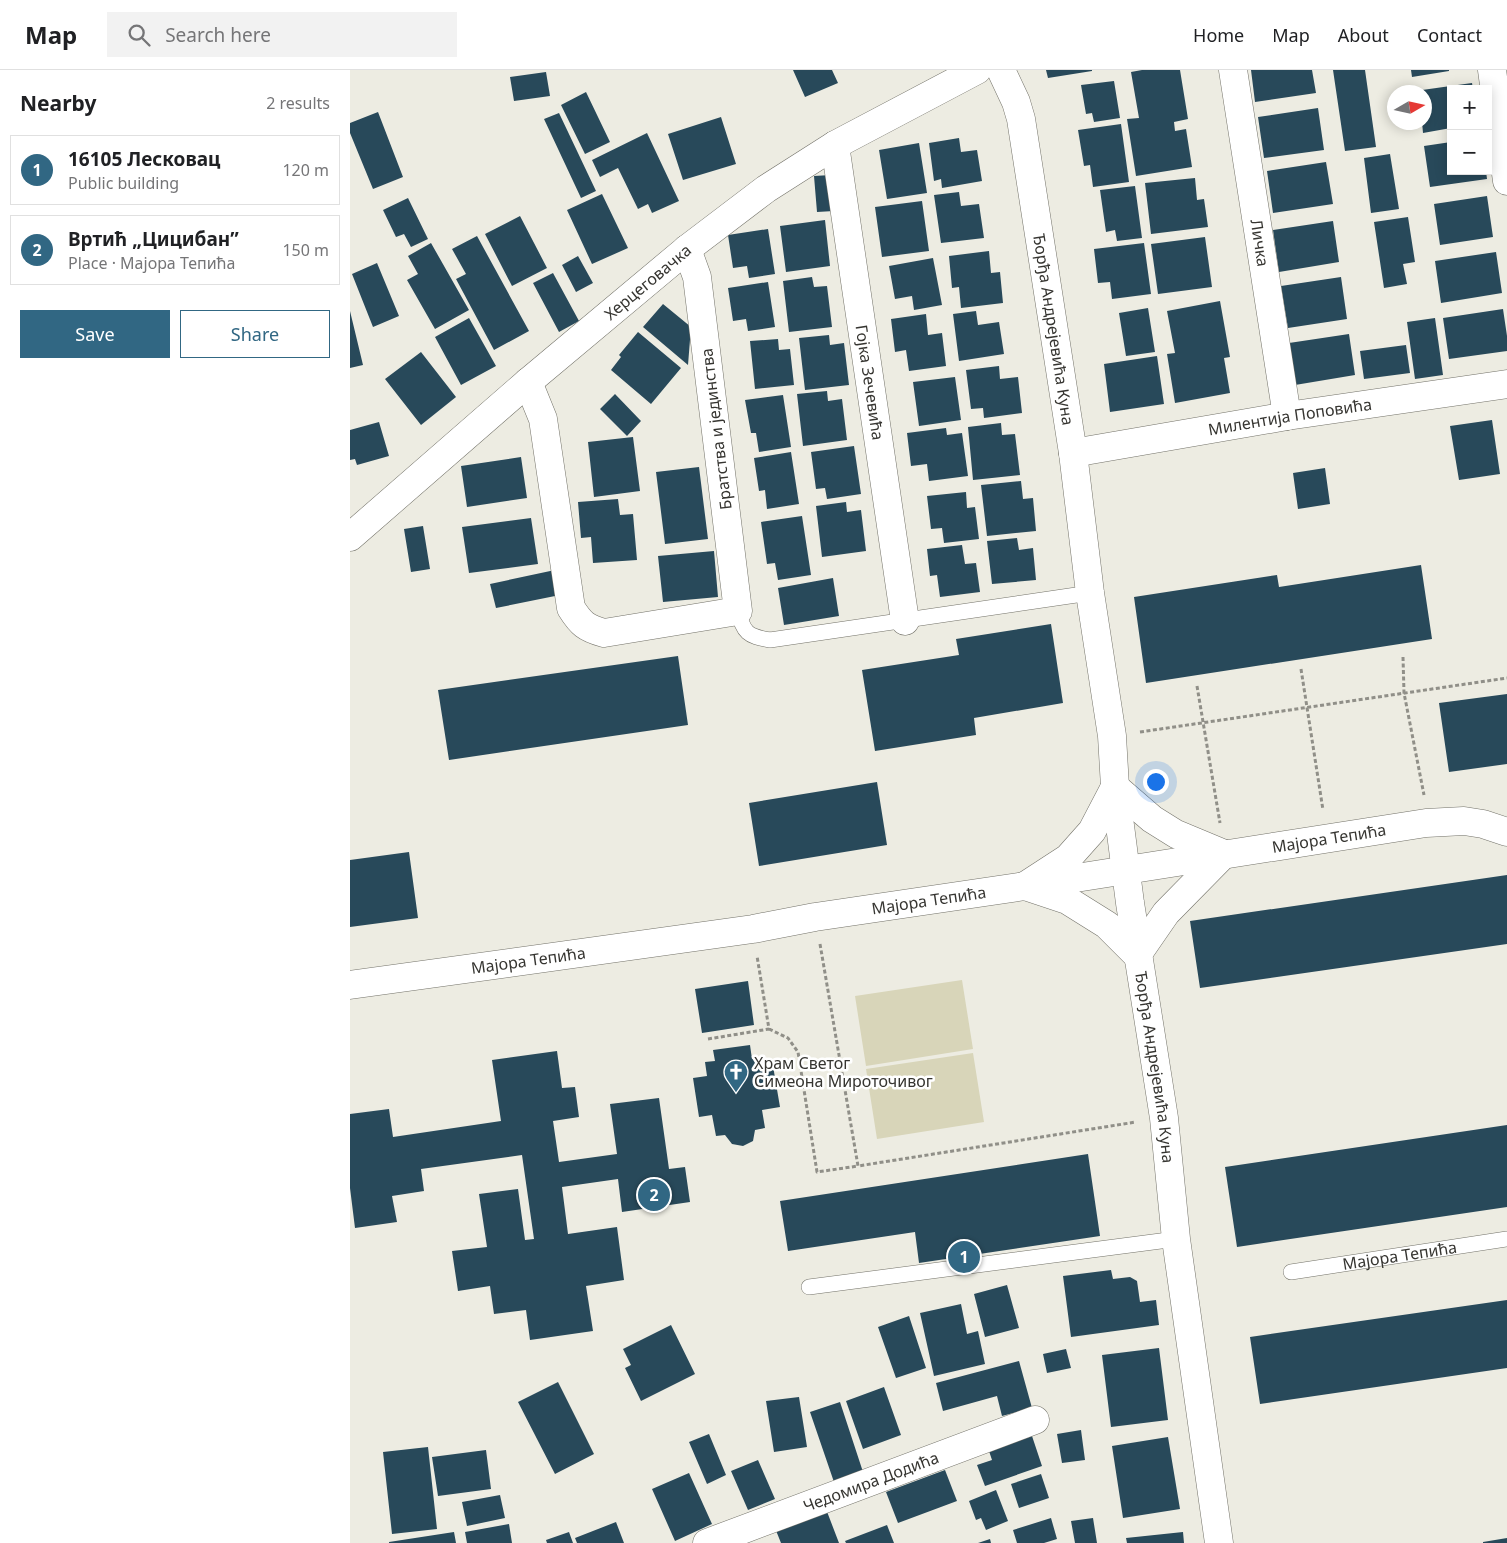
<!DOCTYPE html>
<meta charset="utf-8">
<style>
body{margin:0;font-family:"Noto Sans",sans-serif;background:#f2f2f2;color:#202124}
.controls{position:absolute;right:15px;top:15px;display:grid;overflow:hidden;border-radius:0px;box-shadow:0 2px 12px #0003}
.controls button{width:45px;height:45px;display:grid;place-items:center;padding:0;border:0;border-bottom:1px solid #e0e0e0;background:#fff;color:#202124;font:25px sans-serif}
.compass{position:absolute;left:1037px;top:15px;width:45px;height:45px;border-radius:50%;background:#fff;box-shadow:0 2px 12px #0003;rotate:81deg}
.you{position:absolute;left:805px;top:711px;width:18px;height:18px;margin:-12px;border:4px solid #fff;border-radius:50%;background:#1a73e8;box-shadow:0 0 0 8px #1a73e833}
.badge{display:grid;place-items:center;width:32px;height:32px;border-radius:50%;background:#316783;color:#fff;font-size:16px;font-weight:700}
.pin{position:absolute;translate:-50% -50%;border:2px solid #fff;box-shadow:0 1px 5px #0006}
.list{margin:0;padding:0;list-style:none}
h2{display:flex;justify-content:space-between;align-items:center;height:65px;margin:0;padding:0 20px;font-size:21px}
h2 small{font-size:16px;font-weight:400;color:#757577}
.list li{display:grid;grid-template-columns:32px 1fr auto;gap:15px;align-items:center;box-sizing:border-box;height:70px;margin:0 10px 10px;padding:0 10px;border:1px solid #e0e0e0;border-radius:0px}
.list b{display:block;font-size:19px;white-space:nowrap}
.list p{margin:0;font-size:16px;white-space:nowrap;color:#757577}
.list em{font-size:16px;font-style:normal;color:#757577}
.actions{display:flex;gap:10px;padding:15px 20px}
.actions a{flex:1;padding:11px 0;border:1px solid #316783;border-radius:0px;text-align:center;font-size:18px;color:#316783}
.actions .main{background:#316783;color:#fff}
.icon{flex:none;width:28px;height:28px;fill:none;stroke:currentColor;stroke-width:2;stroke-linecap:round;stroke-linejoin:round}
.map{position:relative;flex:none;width:1157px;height:1473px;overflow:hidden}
header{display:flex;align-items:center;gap:30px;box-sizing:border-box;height:70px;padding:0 25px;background:#fff;border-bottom:1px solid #e0e0e0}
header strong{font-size:24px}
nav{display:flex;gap:28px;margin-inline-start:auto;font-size:18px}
.search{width:350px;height:45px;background:#f2f2f2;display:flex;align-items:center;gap:12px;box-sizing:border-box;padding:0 18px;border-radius:0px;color:#757577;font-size:19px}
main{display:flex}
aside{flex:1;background:#fff}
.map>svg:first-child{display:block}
</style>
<header>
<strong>Map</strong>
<div class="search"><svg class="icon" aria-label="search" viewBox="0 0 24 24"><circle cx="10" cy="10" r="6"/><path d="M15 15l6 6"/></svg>Search here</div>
<nav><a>Home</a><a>Map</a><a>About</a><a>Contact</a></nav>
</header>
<main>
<aside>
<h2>Nearby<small>2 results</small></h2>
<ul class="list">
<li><span class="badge">1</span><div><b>16105 Лесковац</b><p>Public building</p></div><em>120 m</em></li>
<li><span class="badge">2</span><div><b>Вртић „Цицибан”</b><p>Place · Мајора Тепића</p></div><em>150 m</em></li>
</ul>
<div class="actions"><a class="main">Save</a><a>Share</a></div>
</aside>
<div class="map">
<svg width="1157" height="1473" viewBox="0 0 1157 1473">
<rect width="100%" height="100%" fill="#edece2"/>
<path fill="#d8d5b9" d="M 612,910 L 623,979 L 516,996 L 505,926 Z
M 623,983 L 634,1052 L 527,1069 L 516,999 Z"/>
<path fill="#28495a" d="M 443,0 L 482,0 L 488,13 L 455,27 Z
M 696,0 L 742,0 L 742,1 L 698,8 Z
M 792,0 L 830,0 L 838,49 L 824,52 L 825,61 L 836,59 L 842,97 L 786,106 L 777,49 L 789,48 L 781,2 Z
M 901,0 L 962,0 L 966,23 L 905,32 Z
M 983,0 L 1015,0 L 1026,77 L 995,81 Z
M 1061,0 L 1099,0 L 1099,1 L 1062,7 Z
M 196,2 L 200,26 L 164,31 L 160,7 Z
M 764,11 L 770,48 L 744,52 L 742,43 L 736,44 L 731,15 Z
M 1122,13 L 1123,19 L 1101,19 L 1101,58 L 1073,63 L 1072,52 L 1074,52 L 1074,22 L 1065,21 Z
M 236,22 L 260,72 L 235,84 L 211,35 Z
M 968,38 L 974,80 L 914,88 L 908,47 Z
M 28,42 L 53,107 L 23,119 L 0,63 L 0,53 Z
M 209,43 L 246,121 L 231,128 L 194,49 Z
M 371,47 L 386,94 L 333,110 L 318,64 Z
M 771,54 L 779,112 L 743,117 L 740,95 L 734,96 L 728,60 Z
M 297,63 L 329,131 L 302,143 L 298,134 L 288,139 L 268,98 L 250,107 L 242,90 Z
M 609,68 L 611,82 L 627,80 L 632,111 L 592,118 L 591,109 L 584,111 L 579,73 Z
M 1101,72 L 1101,101 L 1136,101 L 1137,109 L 1080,117 L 1074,76 Z
M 569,73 L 577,123 L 537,129 L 529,80 Z
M 1040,84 L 1049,139 L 1021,143 L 1014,88 Z
M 976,92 L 983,134 L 923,143 L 917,101 Z
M 481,105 L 484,141 L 467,142 L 464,106 Z
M 845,108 L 847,130 L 854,129 L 858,157 L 801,164 L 795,113 Z
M 785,116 L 792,168 L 767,171 L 765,160 L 756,162 L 750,120 Z
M 609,122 L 611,136 L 629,134 L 634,168 L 591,173 L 584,125 Z
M 252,124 L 278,178 L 242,194 L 217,140 Z
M 1137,126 L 1143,167 L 1090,175 L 1084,134 Z
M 58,128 L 78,169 L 61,177 L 54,164 L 46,167 L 33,140 Z
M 572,131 L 579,181 L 532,187 L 525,137 Z
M 170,146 L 197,198 L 162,216 L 135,164 Z
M 1058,147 L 1065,192 L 1053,194 L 1057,214 L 1034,218 L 1024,152 Z
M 475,150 L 480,196 L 436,202 L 430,156 Z
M 983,151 L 989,192 L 929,202 L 923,160 Z
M 418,159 L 425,204 L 399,208 L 397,196 L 383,198 L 378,165 Z
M 127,166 L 179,261 L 144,280 L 106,209 L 116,204 L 102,179 Z
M 855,167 L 862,217 L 808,224 L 801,174 Z
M 81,173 L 119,240 L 85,259 L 57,210 L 68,204 L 58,186 Z
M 794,173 L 801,224 L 762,229 L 760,212 L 748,213 L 744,179 Z
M 639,181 L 641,203 L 650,202 L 653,233 L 611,238 L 609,217 L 602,218 L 599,186 Z
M 1146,182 L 1152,223 L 1091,233 L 1085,191 Z
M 228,186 L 243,213 L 226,222 L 212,195 Z
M 583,188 L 592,235 L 564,240 L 562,226 L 545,229 L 539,196 Z
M 27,193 L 49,246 L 23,257 L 2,204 Z
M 203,203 L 229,251 L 209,262 L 183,213 Z
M 462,207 L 464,217 L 477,216 L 482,257 L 439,262 L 433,211 Z
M 991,207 L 997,249 L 938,258 L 931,216 Z
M 418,212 L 425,257 L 398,261 L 396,249 L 383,251 L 378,218 Z
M 870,231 L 880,287 L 874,288 L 880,323 L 825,333 L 817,284 L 825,283 L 817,241 Z
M 313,234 L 341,257 L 338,295 L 293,257 Z
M 798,238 L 805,282 L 776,286 L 769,243 Z
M 1153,239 L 1157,266 L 1157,281 L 1099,289 L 1093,248 Z
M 0,241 L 13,295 L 0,298 Z
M 626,241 L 628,255 L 649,252 L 654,284 L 609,291 L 603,244 Z
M 576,244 L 578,265 L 592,263 L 596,296 L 559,301 L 556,280 L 545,282 L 541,249 Z
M 119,248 L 146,296 L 111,315 L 85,267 Z
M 1085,248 L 1093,305 L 1065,309 L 1057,252 Z
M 288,262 L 331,298 L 301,334 L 261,300 L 271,287 L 269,285 Z
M 999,264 L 1005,305 L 945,315 L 939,273 Z
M 479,265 L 480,275 L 494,273 L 499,315 L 455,320 L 449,268 Z
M 428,269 L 429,280 L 440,279 L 444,315 L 405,319 L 400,271 Z
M 1056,275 L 1060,303 L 1014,309 L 1010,281 Z
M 71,282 L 106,327 L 71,355 L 35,309 Z
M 807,286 L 814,334 L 760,342 L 754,294 Z
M 649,296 L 650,309 L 668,307 L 672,343 L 634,348 L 633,338 L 621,339 L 616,300 Z
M 605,307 L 611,350 L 569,356 L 563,312 Z
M 477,321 L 478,331 L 492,329 L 497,370 L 453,376 L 447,324 Z
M 265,324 L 291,351 L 277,366 L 250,339 Z
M 433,325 L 441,377 L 409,382 L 406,363 L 401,363 L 395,330 Z
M 1142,350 L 1150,404 L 1109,410 L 1100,356 Z
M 29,352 L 39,386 L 7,395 L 5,389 L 0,390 L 0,360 Z
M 651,353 L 652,365 L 665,364 L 670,405 L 623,410 L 618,357 Z
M 596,358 L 597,365 L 612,363 L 618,406 L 579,411 L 577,394 L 561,396 L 557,363 Z
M 283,367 L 290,421 L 244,427 L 238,372 Z
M 504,376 L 511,424 L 477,429 L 475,418 L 466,419 L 461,382 Z
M 441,382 L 449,434 L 417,439 L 415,420 L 409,421 L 404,388 Z
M 171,387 L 177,428 L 117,437 L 111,396 Z
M 349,397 L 358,469 L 315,474 L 306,402 Z
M 975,398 L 980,434 L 948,439 L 943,403 Z
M 671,411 L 673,429 L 683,428 L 686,461 L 637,466 L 631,415 Z
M 616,422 L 617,438 L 625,437 L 629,469 L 594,473 L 592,458 L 581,459 L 577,426 Z
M 268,429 L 270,445 L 283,444 L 287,490 L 243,493 L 241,467 L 231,468 L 228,432 Z
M 496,432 L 497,442 L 511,440 L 516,481 L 472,487 L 466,436 Z
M 452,446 L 461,505 L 428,510 L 425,493 L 417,494 L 411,452 Z
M 181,448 L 188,494 L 119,503 L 112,457 Z
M 73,456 L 80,499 L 61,502 L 54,459 Z
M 667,468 L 669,480 L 683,478 L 686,510 L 642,514 L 637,471 Z
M 612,475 L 615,494 L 626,493 L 630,522 L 590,527 L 587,505 L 580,506 L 577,479 Z
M 364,481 L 368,527 L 313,532 L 308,486 Z
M 1071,495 L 1082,569 L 796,613 L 784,527 L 927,505 L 929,517 Z
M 205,500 L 210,525 L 146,538 L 140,514 Z
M 483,508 L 489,546 L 434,555 L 428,518 Z
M 701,554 L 713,633 L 624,648 L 626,665 L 525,681 L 512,600 L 609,585 L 606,569 Z
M 328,586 L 338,655 L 99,690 L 88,620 Z
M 1157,624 L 1157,694 L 1099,702 L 1089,633 Z
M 527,712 L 537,775 L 409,796 L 399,733 Z
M 59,782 L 68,848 L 0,857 L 0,790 Z
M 1157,805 L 1157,874 L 850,918 L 840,851 Z
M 398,911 L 404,955 L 352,963 L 345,919 Z
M 400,975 L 402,989 L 409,988 L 410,998 L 423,996 L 430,1037 L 412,1040 L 415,1058 L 405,1060 L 403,1071 L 393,1076 L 382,1074 L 375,1065 L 366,1066 L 362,1045 L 349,1047 L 343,1008 L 357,1006 L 355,992 L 365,991 L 363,980 Z
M 207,981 L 212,1018 L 225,1017 L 229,1047 L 203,1051 L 209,1092 L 267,1084 L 260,1034 L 309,1028 L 319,1099 L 335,1097 L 340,1132 L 272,1142 L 268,1109 L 212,1117 L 218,1164 L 267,1157 L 274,1210 L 236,1216 L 243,1261 L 180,1270 L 176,1240 L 144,1244 L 140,1216 L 108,1221 L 102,1181 L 137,1177 L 129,1124 L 168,1119 L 175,1170 L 184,1169 L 172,1085 L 71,1099 L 74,1121 L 42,1126 L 47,1152 L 5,1158 L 0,1118 L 0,1044 L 39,1039 L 43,1067 L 151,1051 L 142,990 Z
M 1157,1055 L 1157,1137 L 887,1177 L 875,1097 Z
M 738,1084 L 750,1166 L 569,1193 L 565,1162 L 438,1181 L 430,1131 Z
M 761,1200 L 763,1209 L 780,1207 L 787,1211 L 790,1232 L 806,1230 L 809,1255 L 721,1267 L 713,1206 Z
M 657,1215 L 669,1258 L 635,1267 L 624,1224 Z
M 1157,1230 L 1157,1298 L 910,1334 L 900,1267 Z
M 611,1234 L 617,1264 L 628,1261 L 635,1294 L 584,1306 L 570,1243 Z
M 559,1246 L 576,1298 L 546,1308 L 528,1257 Z
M 321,1255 L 345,1304 L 291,1331 L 275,1298 L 281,1295 L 273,1279 Z
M 809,1278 L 818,1350 L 761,1357 L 752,1285 Z
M 716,1279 L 721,1298 L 697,1303 L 693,1284 Z
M 669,1291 L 682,1338 L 652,1346 L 647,1326 L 593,1341 L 586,1313 Z
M 208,1312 L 244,1384 L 205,1404 L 168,1332 Z
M 534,1317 L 551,1365 L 513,1379 L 496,1331 Z
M 449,1327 L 457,1377 L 424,1382 L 416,1331 Z
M 490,1332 L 514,1405 L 485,1415 L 460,1342 Z
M 731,1360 L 735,1390 L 712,1393 L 707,1364 Z
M 359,1364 L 376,1405 L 357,1414 L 339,1372 Z
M 682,1366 L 692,1396 L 635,1416 L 627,1395 L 642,1390 L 639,1381 Z
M 818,1367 L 830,1439 L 773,1448 L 762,1376 Z
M 78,1377 L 87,1459 L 42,1464 L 33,1382 Z
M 136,1380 L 141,1419 L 88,1426 L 82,1387 Z
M 408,1390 L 425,1429 L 398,1440 L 381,1401 Z
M 595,1400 L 607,1431 L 548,1453 L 536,1422 Z
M 339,1403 L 362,1454 L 325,1471 L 302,1419 Z
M 691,1404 L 699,1428 L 669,1438 L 661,1414 Z
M 646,1420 L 658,1451 L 636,1460 L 631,1448 L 626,1450 L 619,1431 Z
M 150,1425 L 155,1448 L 117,1456 L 112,1432 Z
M 476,1439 L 489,1473 L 431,1473 L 425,1458 Z
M 701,1448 L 707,1469 L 694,1473 L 667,1473 L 663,1460 Z
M 743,1448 L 747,1473 L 725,1473 L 721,1451 Z
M 266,1452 L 274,1473 L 227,1473 L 225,1468 Z
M 159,1454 L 162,1473 L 117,1473 L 115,1462 Z
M 537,1455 L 544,1473 L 496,1473 L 495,1471 Z
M 104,1462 L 106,1473 L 39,1473 L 39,1472 Z
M 219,1462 L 223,1473 L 197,1473 L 196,1470 Z
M 833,1462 L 834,1473 L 777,1473 L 776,1468 Z
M 1157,1468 L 1157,1473 L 1133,1473 L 1133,1472 Z
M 640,1469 L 641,1473 L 628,1473 Z"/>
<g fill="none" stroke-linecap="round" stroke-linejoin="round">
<defs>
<g id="service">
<path d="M 388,541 C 394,563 397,566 420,570 L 740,523"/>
<path id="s1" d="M 941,1202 L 1157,1169"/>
<path d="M 459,1217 L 826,1169"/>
</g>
<g id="minor">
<path id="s2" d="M 651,0 L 666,32 L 671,49 L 723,383 L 740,523 L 762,666 L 765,717 L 780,833 L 814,1048 L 826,1169 L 869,1473"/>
<path id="s3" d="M 883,0 L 937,346"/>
<path d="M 1142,0 L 1157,111"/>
<path id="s4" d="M 485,75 L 555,551"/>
<path d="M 178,312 L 193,349 L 221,538 C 231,554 236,558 254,563 L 388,541 L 347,207 L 337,179"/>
<path id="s5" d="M 723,383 L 937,346 L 1157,314"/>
<path id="s6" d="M 0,467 L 178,312 L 337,179 L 416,119 L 485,75 L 627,0"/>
<path d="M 765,717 L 802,749 L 826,764 L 874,784 L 816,843 L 787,885 L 757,855 L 717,830 L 675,816 L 718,788 L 742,761 Z"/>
<path id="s7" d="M 0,915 L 403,859 L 465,847 L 675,816 L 1076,753 L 1114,751 L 1133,754 L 1157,762"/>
<path id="s8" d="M 357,1473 L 685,1350"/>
</g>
</defs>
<use href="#service" stroke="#737269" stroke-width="16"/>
<use href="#minor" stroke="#737269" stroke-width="29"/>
<path stroke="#908f88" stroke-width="3" stroke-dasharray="4 2.5" stroke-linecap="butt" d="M 1053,587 L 1054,623 L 1074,725
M 951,599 L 973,740
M 847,616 L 870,753
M 790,662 L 1157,608
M 470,874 L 508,1096 L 786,1052
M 419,959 L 438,968 L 448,982 L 467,1102 L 508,1096
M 358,969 L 419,959 L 407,886"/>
<use href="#service" stroke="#fff" stroke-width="15"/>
<use href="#minor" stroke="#fff" stroke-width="28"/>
</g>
<defs>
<symbol id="church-pin" viewBox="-11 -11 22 30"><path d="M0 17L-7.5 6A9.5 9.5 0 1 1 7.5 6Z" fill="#316783" stroke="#fff"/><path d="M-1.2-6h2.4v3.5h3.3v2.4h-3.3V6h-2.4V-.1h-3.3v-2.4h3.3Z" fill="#fff"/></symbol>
</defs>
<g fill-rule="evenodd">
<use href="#church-pin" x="372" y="988" width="28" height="38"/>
</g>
<g text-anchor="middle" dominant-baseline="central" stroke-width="5" stroke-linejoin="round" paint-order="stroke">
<g font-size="16" fill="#363531" stroke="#fff">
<text stroke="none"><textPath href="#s3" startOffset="175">Личка</textPath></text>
<text stroke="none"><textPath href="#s6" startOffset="392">Херцеговачка</textPath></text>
<text stroke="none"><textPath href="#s2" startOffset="266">Ђорђа Андрејевића Куна</textPath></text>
<text stroke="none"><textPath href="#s4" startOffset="240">Гојка Зечевића</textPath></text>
<text stroke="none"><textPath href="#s5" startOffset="220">Милентија Поповића</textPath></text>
<text transform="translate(366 359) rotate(-97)">Братства и јединства</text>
<text stroke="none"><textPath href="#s7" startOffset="990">Мајора Тепића</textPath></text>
<text stroke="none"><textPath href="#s7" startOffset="585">Мајора Тепића</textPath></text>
<text stroke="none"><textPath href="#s7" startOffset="180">Мајора Тепића</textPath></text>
<text stroke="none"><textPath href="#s2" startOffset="1011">Ђорђа Андрејевића Куна</textPath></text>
<text stroke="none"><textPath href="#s1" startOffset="110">Мајора Тепића</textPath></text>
<text stroke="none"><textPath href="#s8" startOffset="175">Чедомира Додића</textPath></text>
</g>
<g font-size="16" fill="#363531" stroke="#fff" text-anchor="start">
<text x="404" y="993">Храм Светог<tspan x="404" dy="18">Симеона Мироточивог</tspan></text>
</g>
</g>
</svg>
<div class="controls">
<button>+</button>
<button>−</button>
</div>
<svg class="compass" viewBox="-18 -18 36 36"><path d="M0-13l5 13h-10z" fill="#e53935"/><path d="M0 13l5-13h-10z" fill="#757577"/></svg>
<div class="you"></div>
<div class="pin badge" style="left:614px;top:1187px">1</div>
<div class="pin badge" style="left:304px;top:1125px">2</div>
</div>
</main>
